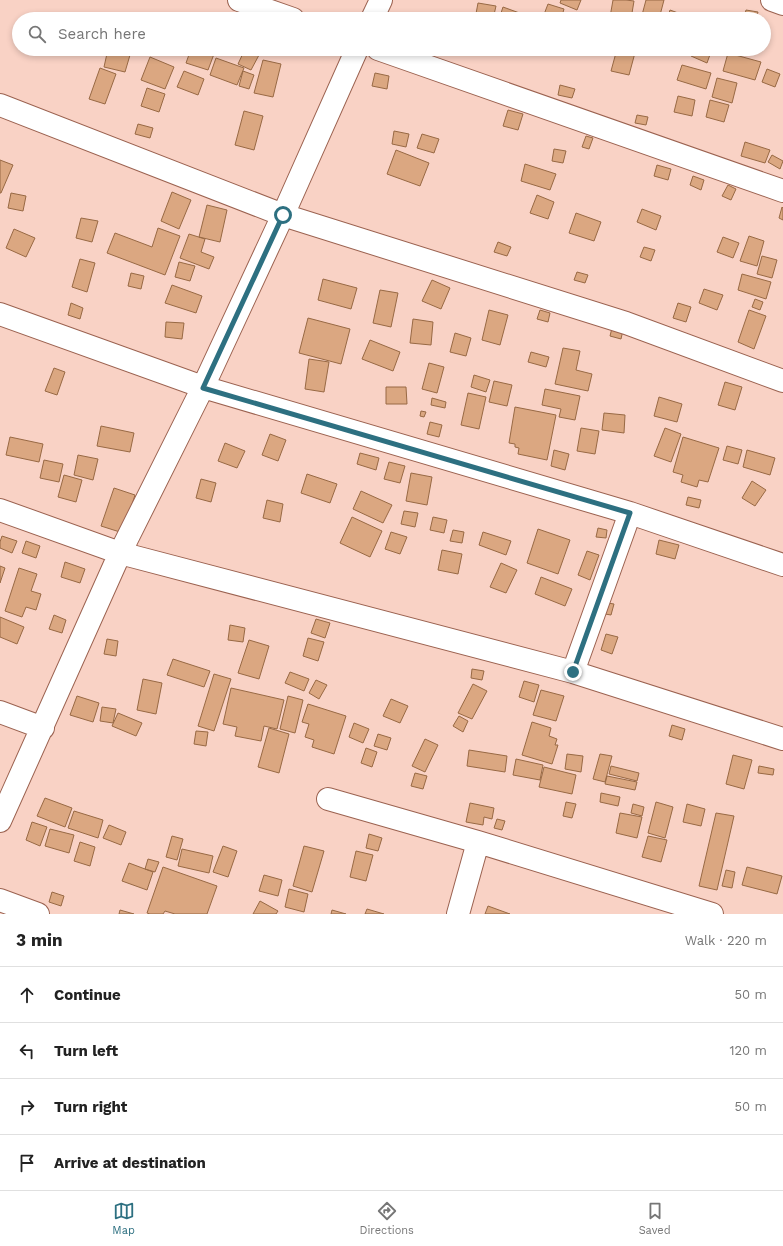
<!DOCTYPE html>
<meta charset="utf-8">
<style>
body{margin:0;font-family:"Work Sans",sans-serif;background:#f6f6f6;color:#222}
.stop{position:absolute;width:12px;height:12px;margin:-9px;border:3px solid #2d7081;border-radius:50%;background:#fff}
.stop.end{background:#2d7081;border-color:#fff;box-shadow:0 1px 4px #0008}
.list{margin:0;padding:0;list-style:none}
h2{display:flex;justify-content:space-between;align-items:center;height:52px;margin:0;padding:0 16px;font-size:17px}
h2 small{font-size:13px;font-weight:400;color:#767676}
.list li{display:grid;grid-template-columns:26px 1fr auto;gap:12px;align-items:center;box-sizing:border-box;height:56px;padding:0 16px;border-top:1px solid #e0e0e0}
.list b{display:block;font-size:15px;white-space:nowrap}
.list em{font-size:13px;font-style:normal;color:#767676}
.icon{flex:none;width:22px;height:22px;fill:none;stroke:currentColor;stroke-width:2;stroke-linecap:round;stroke-linejoin:round}
.map{position:relative;flex:none;width:783px;height:914px;overflow:hidden}
.search{position:absolute;background:#fff;box-shadow:0 2px 6px #0003;left:12px;right:12px;top:12px;height:44px;display:flex;align-items:center;gap:10px;box-sizing:border-box;padding:0 14px;border-radius:22px;color:#767676;font-size:15px}
.sheet{height:276px;background:#fff}
nav{display:flex;justify-content:space-around;align-items:center;box-sizing:border-box;height:56px;border-top:1px solid #e0e0e0;background:#fff;font-size:11px;color:#767676}
nav a{display:grid;justify-items:center;gap:2px}
nav .on{color:#2d7081}
.map>svg:first-child{display:block}
</style>
<div class="map">
<svg width="783" height="914" viewBox="0 0 783 914">
<rect width="100%" height="100%" fill="#f9d2c5"/>
<path fill="#dba781" stroke="#986944" d="M 561,0 L 581,0 L 577,10 L 560,3 Z
M 613,0 L 626,0 L 634,1 L 631,19 L 619,19 L 610,17 Z
M 646,0 L 664,0 L 659,19 L 642,15 Z
M 478,3 L 496,6 L 493,19 L 475,19 Z
M 548,4 L 564,9 L 561,19 L 548,19 L 543,17 Z
M 503,7 L 525,15 L 524,19 L 499,19 Z
M 670,10 L 689,17 L 688,19 L 667,19 Z
M 746,10 L 758,12 L 756,19 L 744,18 Z
M 108,49 L 130,55 L 125,72 L 104,67 Z
M 159,49 L 175,49 L 173,55 Z
M 191,49 L 198,49 L 214,54 L 208,70 L 186,63 Z
M 245,49 L 259,55 L 251,70 L 238,64 Z
M 617,49 L 636,49 L 629,75 L 611,71 Z
M 694,49 L 712,49 L 707,63 L 691,56 Z
M 728,53 L 761,62 L 755,80 L 723,71 Z
M 150,57 L 174,67 L 165,89 L 141,80 Z
M 216,58 L 244,68 L 237,85 L 210,75 Z
M 263,60 L 281,64 L 273,97 L 254,93 Z
M 682,65 L 711,73 L 706,89 L 677,80 Z
M 100,68 L 116,74 L 105,104 L 89,99 Z
M 767,69 L 780,74 L 775,87 L 762,82 Z
M 184,71 L 204,79 L 198,95 L 177,87 Z
M 243,71 L 254,75 L 249,89 L 239,86 Z
M 375,73 L 389,76 L 387,89 L 372,86 Z
M 717,78 L 737,83 L 732,103 L 712,97 Z
M 560,85 L 575,89 L 572,98 L 558,95 Z
M 147,88 L 165,94 L 159,112 L 141,106 Z
M 678,96 L 695,100 L 692,116 L 674,112 Z
M 710,100 L 729,105 L 724,122 L 706,117 Z
M 508,110 L 523,114 L 518,130 L 503,126 Z
M 244,111 L 263,116 L 254,150 L 235,145 Z
M 637,115 L 648,117 L 646,125 L 635,123 Z
M 138,124 L 153,128 L 150,138 L 135,134 Z
M 394,131 L 409,134 L 406,147 L 392,144 Z
M 422,134 L 439,139 L 434,153 L 417,148 Z
M 586,136 L 593,138 L 589,149 L 582,147 Z
M 745,142 L 770,150 L 765,163 L 741,156 Z
M 554,149 L 566,151 L 563,163 L 552,161 Z
M 396,150 L 429,163 L 420,186 L 387,174 Z
M 772,155 L 783,161 L 780,169 L 768,162 Z
M 0,160 L 13,165 L 1,193 L 0,193 Z
M 525,164 L 556,174 L 550,190 L 521,181 Z
M 657,165 L 671,169 L 668,180 L 654,176 Z
M 693,176 L 704,180 L 701,190 L 690,185 Z
M 728,185 L 736,189 L 731,200 L 722,196 Z
M 172,192 L 191,200 L 179,229 L 161,221 Z
M 11,193 L 26,196 L 23,211 L 8,208 Z
M 537,195 L 554,202 L 548,219 L 530,213 Z
M 207,205 L 227,210 L 220,242 L 199,237 Z
M 782,207 L 783,208 L 783,220 L 779,218 Z
M 642,209 L 661,216 L 656,230 L 637,222 Z
M 576,213 L 601,222 L 594,241 L 569,233 Z
M 81,218 L 98,221 L 92,242 L 76,238 Z
M 158,228 L 180,236 L 165,275 L 107,253 L 115,233 L 152,247 Z
M 14,229 L 35,238 L 26,257 L 6,248 Z
M 189,234 L 205,239 L 201,252 L 214,257 L 209,269 L 180,258 Z
M 749,236 L 764,241 L 757,266 L 740,261 Z
M 723,237 L 739,243 L 733,258 L 717,252 Z
M 498,242 L 511,247 L 507,256 L 494,252 Z
M 644,247 L 655,250 L 651,261 L 640,257 Z
M 762,256 L 777,260 L 772,278 L 757,274 Z
M 80,259 L 95,263 L 87,292 L 72,287 Z
M 179,262 L 195,266 L 190,281 L 175,277 Z
M 577,272 L 588,275 L 585,283 L 574,280 Z
M 131,273 L 144,276 L 141,289 L 128,286 Z
M 742,274 L 771,282 L 766,299 L 738,290 Z
M 323,279 L 357,288 L 351,309 L 318,300 Z
M 432,280 L 450,288 L 441,309 L 422,301 Z
M 172,285 L 202,296 L 196,313 L 165,303 Z
M 704,289 L 723,295 L 717,310 L 699,303 Z
M 380,290 L 398,293 L 391,327 L 373,323 Z
M 755,299 L 763,302 L 760,310 L 752,307 Z
M 71,303 L 83,308 L 80,319 L 68,315 Z
M 678,303 L 691,307 L 686,322 L 673,318 Z
M 489,310 L 508,315 L 500,345 L 482,340 Z
M 540,310 L 550,313 L 548,322 L 537,319 Z
M 749,310 L 766,316 L 754,349 L 738,342 Z
M 308,318 L 350,329 L 341,364 L 299,353 Z
M 413,319 L 433,322 L 431,345 L 410,343 Z
M 166,322 L 184,323 L 182,339 L 165,337 Z
M 612,328 L 623,330 L 621,339 L 610,336 Z
M 455,333 L 471,338 L 466,356 L 450,352 Z
M 370,340 L 400,352 L 393,371 L 362,359 Z
M 563,348 L 580,351 L 576,370 L 592,374 L 588,391 L 555,384 Z
M 531,352 L 549,357 L 546,367 L 528,362 Z
M 309,359 L 329,362 L 324,392 L 305,389 Z
M 429,363 L 444,367 L 437,393 L 422,389 Z
M 54,368 L 65,372 L 57,395 L 45,391 Z
M 474,375 L 490,380 L 486,392 L 471,387 Z
M 494,381 L 512,385 L 507,406 L 489,402 Z
M 725,382 L 742,387 L 735,410 L 718,405 Z
M 386,387 L 406,387 L 407,404 L 386,404 Z
M 545,389 L 580,396 L 575,420 L 559,417 L 561,409 L 542,405 Z
M 468,393 L 486,397 L 479,429 L 461,425 Z
M 659,397 L 682,404 L 677,422 L 654,416 Z
M 432,398 L 446,402 L 445,408 L 431,405 Z
M 515,407 L 556,415 L 547,460 L 518,454 L 519,448 L 515,447 L 515,444 L 509,443 Z
M 421,411 L 426,412 L 424,417 L 420,416 Z
M 604,413 L 625,415 L 624,433 L 602,430 Z
M 430,422 L 442,425 L 439,437 L 427,434 Z
M 101,426 L 134,433 L 130,452 L 97,446 Z
M 581,428 L 599,431 L 595,454 L 577,451 Z
M 665,428 L 681,434 L 671,462 L 654,456 Z
M 270,434 L 286,440 L 278,461 L 262,455 Z
M 10,437 L 43,444 L 39,462 L 6,455 Z
M 683,437 L 719,448 L 708,482 L 699,480 L 697,487 L 681,482 L 683,475 L 673,472 Z
M 225,443 L 245,451 L 237,468 L 218,461 Z
M 727,446 L 742,450 L 738,464 L 723,460 Z
M 554,450 L 569,454 L 565,470 L 551,466 Z
M 747,450 L 775,458 L 770,475 L 743,467 Z
M 360,453 L 379,458 L 376,470 L 357,464 Z
M 78,455 L 98,459 L 93,480 L 74,475 Z
M 44,460 L 63,464 L 59,482 L 40,478 Z
M 389,462 L 405,466 L 400,483 L 384,479 Z
M 411,473 L 432,477 L 427,505 L 406,501 Z
M 307,474 L 337,484 L 330,503 L 301,493 Z
M 64,475 L 82,480 L 76,502 L 58,497 Z
M 201,479 L 216,483 L 211,502 L 196,498 Z
M 752,481 L 766,490 L 755,506 L 742,498 Z
M 114,488 L 135,495 L 123,533 L 101,526 Z
M 361,491 L 392,505 L 383,523 L 353,509 Z
M 688,497 L 701,500 L 699,508 L 686,505 Z
M 267,500 L 283,504 L 280,522 L 263,518 Z
M 404,511 L 418,513 L 415,527 L 401,524 Z
M 352,517 L 382,531 L 370,557 L 340,543 Z
M 433,517 L 447,520 L 444,533 L 430,530 Z
M 598,528 L 607,530 L 606,538 L 596,537 Z
M 538,529 L 570,540 L 558,574 L 527,563 Z
M 453,530 L 464,532 L 462,543 L 450,541 Z
M 391,532 L 407,537 L 400,554 L 385,549 Z
M 483,532 L 511,541 L 506,555 L 479,545 Z
M 2,536 L 17,541 L 12,553 L 0,548 L 0,542 Z
M 659,540 L 679,545 L 675,559 L 656,554 Z
M 26,541 L 40,546 L 36,558 L 22,553 Z
M 442,550 L 462,554 L 458,574 L 438,570 Z
M 587,551 L 599,555 L 590,580 L 578,575 Z
M 65,562 L 85,569 L 80,583 L 61,577 Z
M 501,563 L 517,570 L 506,593 L 490,587 Z
M 0,566 L 5,568 L 0,583 Z
M 19,568 L 37,574 L 31,591 L 41,594 L 36,610 L 26,607 L 22,617 L 5,611 Z
M 541,577 L 572,589 L 565,606 L 535,594 Z
M 601,602 L 614,604 L 611,615 L 599,613 Z
M 54,615 L 66,620 L 62,633 L 49,629 Z
M 0,617 L 24,627 L 17,644 L 0,637 Z
M 316,619 L 330,623 L 325,638 L 311,633 Z
M 230,625 L 245,628 L 243,642 L 228,640 Z
M 606,634 L 618,637 L 612,654 L 601,650 Z
M 308,638 L 324,642 L 318,661 L 303,656 Z
M 107,639 L 118,641 L 116,656 L 104,654 Z
M 249,640 L 269,646 L 259,679 L 238,673 Z
M 173,659 L 210,671 L 204,687 L 167,675 Z
M 472,669 L 484,671 L 482,680 L 471,678 Z
M 290,672 L 309,679 L 304,691 L 285,683 Z
M 214,674 L 231,679 L 214,731 L 198,726 Z
M 143,679 L 162,683 L 156,714 L 137,710 Z
M 316,680 L 327,685 L 319,699 L 309,693 Z
M 524,681 L 539,685 L 534,702 L 519,697 Z
M 473,684 L 487,691 L 472,719 L 458,713 Z
M 231,688 L 284,700 L 277,729 L 264,726 L 261,741 L 235,736 L 237,727 L 223,724 Z
M 541,690 L 564,696 L 556,721 L 533,715 Z
M 77,696 L 99,703 L 93,722 L 70,715 Z
M 288,696 L 303,700 L 295,733 L 280,729 Z
M 391,699 L 408,706 L 400,723 L 383,716 Z
M 308,704 L 346,716 L 334,754 L 312,747 L 314,740 L 305,737 L 309,724 L 302,722 Z
M 102,707 L 116,709 L 113,723 L 100,721 Z
M 118,713 L 142,723 L 136,736 L 112,726 Z
M 459,716 L 468,721 L 463,732 L 453,726 Z
M 532,722 L 551,728 L 549,736 L 557,739 L 555,745 L 558,745 L 552,764 L 522,755 Z
M 354,723 L 369,729 L 363,743 L 349,737 Z
M 672,725 L 685,729 L 682,740 L 669,736 Z
M 269,728 L 289,734 L 279,773 L 258,767 Z
M 196,731 L 208,732 L 206,746 L 194,744 Z
M 378,734 L 391,738 L 387,750 L 374,746 Z
M 425,739 L 438,745 L 425,772 L 412,766 Z
M 366,748 L 377,752 L 372,767 L 361,763 Z
M 469,750 L 507,756 L 505,772 L 467,766 Z
M 567,754 L 583,756 L 581,772 L 565,769 Z
M 600,754 L 612,756 L 605,782 L 593,779 Z
M 733,755 L 752,760 L 744,789 L 726,784 Z
M 516,759 L 543,765 L 540,780 L 513,775 Z
M 611,766 L 639,773 L 637,781 L 609,774 Z
M 759,766 L 774,769 L 773,775 L 758,773 Z
M 544,767 L 576,775 L 572,794 L 539,787 Z
M 415,773 L 427,776 L 423,789 L 411,786 Z
M 607,776 L 637,782 L 635,790 L 605,784 Z
M 601,793 L 620,797 L 618,806 L 600,802 Z
M 45,798 L 72,808 L 65,827 L 37,816 Z
M 566,802 L 576,804 L 572,818 L 563,816 Z
M 656,802 L 673,807 L 665,838 L 648,833 Z
M 470,803 L 494,808 L 492,819 L 484,817 L 483,825 L 466,822 Z
M 633,804 L 644,807 L 642,816 L 631,813 Z
M 687,804 L 705,809 L 701,826 L 683,822 Z
M 74,811 L 103,820 L 98,838 L 68,828 Z
M 620,813 L 642,817 L 637,838 L 616,833 Z
M 716,813 L 734,816 L 717,890 L 699,886 Z
M 497,819 L 505,821 L 502,830 L 494,828 Z
M 32,822 L 47,827 L 40,846 L 26,840 Z
M 109,825 L 126,832 L 121,845 L 103,838 Z
M 50,829 L 74,835 L 69,853 L 45,846 Z
M 369,834 L 382,838 L 378,851 L 366,848 Z
M 172,836 L 183,839 L 177,860 L 166,857 Z
M 648,836 L 667,840 L 661,862 L 642,857 Z
M 80,842 L 95,847 L 90,866 L 74,861 Z
M 223,846 L 237,851 L 228,877 L 213,872 Z
M 304,846 L 324,851 L 312,892 L 293,886 Z
M 182,849 L 213,856 L 209,873 L 178,866 Z
M 356,851 L 373,855 L 366,881 L 350,877 Z
M 148,859 L 159,862 L 155,872 L 145,869 Z
M 129,863 L 153,872 L 147,890 L 122,881 Z
M 163,867 L 217,886 L 207,914 L 175,914 L 165,911 L 163,914 L 150,914 L 147,913 Z
M 747,867 L 782,876 L 777,894 L 742,885 Z
M 726,870 L 735,872 L 732,888 L 722,886 Z
M 264,875 L 282,880 L 278,896 L 259,891 Z
M 289,889 L 308,894 L 304,912 L 285,907 Z
M 52,892 L 64,896 L 61,906 L 49,902 Z
M 260,901 L 278,911 L 276,914 L 253,914 Z
M 488,906 L 510,914 L 485,914 Z
M 367,909 L 384,914 L 365,914 Z
M 120,910 L 134,914 L 119,914 Z
M 332,910 L 346,914 L 331,914 Z"/>
<g fill="none" stroke-linecap="round" stroke-linejoin="round">
<defs>
<path id="street" d="M 239,0 L 293,19
M 772,0 L 783,4
M 372,19 L 381,0
M 378,49 L 783,191
M 0,105 L 283,215 L 626,323 L 783,381
M 0,314 L 203,387 L 630,513 L 783,565
M 0,510 L 120,553 L 573,672 L 783,739
M 573,672 L 630,513
M 0,712 L 43,728
M 328,799 L 478,842 L 712,914
M 0,821 L 120,553 L 203,387 L 283,215 L 357,49
M 0,900 L 38,914
M 458,914 L 478,842"/>
</defs>
<use href="#street" stroke="#9b6250" stroke-width="24"/>
<use href="#street" stroke="#fff" stroke-width="22"/>
</g>
<g fill="none" stroke-linecap="round" stroke-linejoin="round">
<path stroke="#2d7081" stroke-width="5" d="M 283,215 L 203,388 L 630,513 L 573,672"/>
</g>
</svg>
<div class="stop" style="left:283px;top:215px"></div>
<div class="stop end" style="left:573px;top:672px"></div>
<div class="search"><svg class="icon" aria-label="search" viewBox="0 0 24 24"><circle cx="10" cy="10" r="6"/><path d="M15 15l6 6"/></svg>Search here</div>
</div>
<section class="sheet">
<h2>3 min<small>Walk · 220 m</small></h2>
<ul class="list">
<li><svg class="icon" aria-label="ahead" viewBox="0 0 24 24"><path d="M12 20V5M6 11l6-6 6 6"/></svg><div><b>Continue</b></div><em>50 m</em></li>
<li><svg class="icon" aria-label="left" viewBox="0 0 24 24"><path d="M17 20v-9H6M10 6l-5 5 5 5"/></svg><div><b>Turn left</b></div><em>120 m</em></li>
<li><svg class="icon" aria-label="right" viewBox="0 0 24 24"><path d="M7 20v-9h11M14 6l5 5-5 5"/></svg><div><b>Turn right</b></div><em>50 m</em></li>
<li><svg class="icon" aria-label="arrive" viewBox="0 0 24 24"><path d="M6 21V4h12l-3 4 3 4H6"/></svg><div><b>Arrive at destination</b></div></li>
</ul>
</section>
<nav>
<a class="on"><svg class="icon" aria-label="map" viewBox="0 0 24 24"><path d="M3 6l6-2 6 2 6-2v14l-6 2-6-2-6 2zM9 4v14M15 6v14"/></svg>Map</a>
<a><svg class="icon" aria-label="directions" viewBox="0 0 24 24"><path d="M12 3l9 9-9 9-9-9zM9 14v-3h6M13 9l2 2-2 2"/></svg>Directions</a>
<a><svg class="icon" aria-label="saved" viewBox="0 0 24 24"><path d="M7 4h10v16l-5-4-5 4z"/></svg>Saved</a>
</nav>
